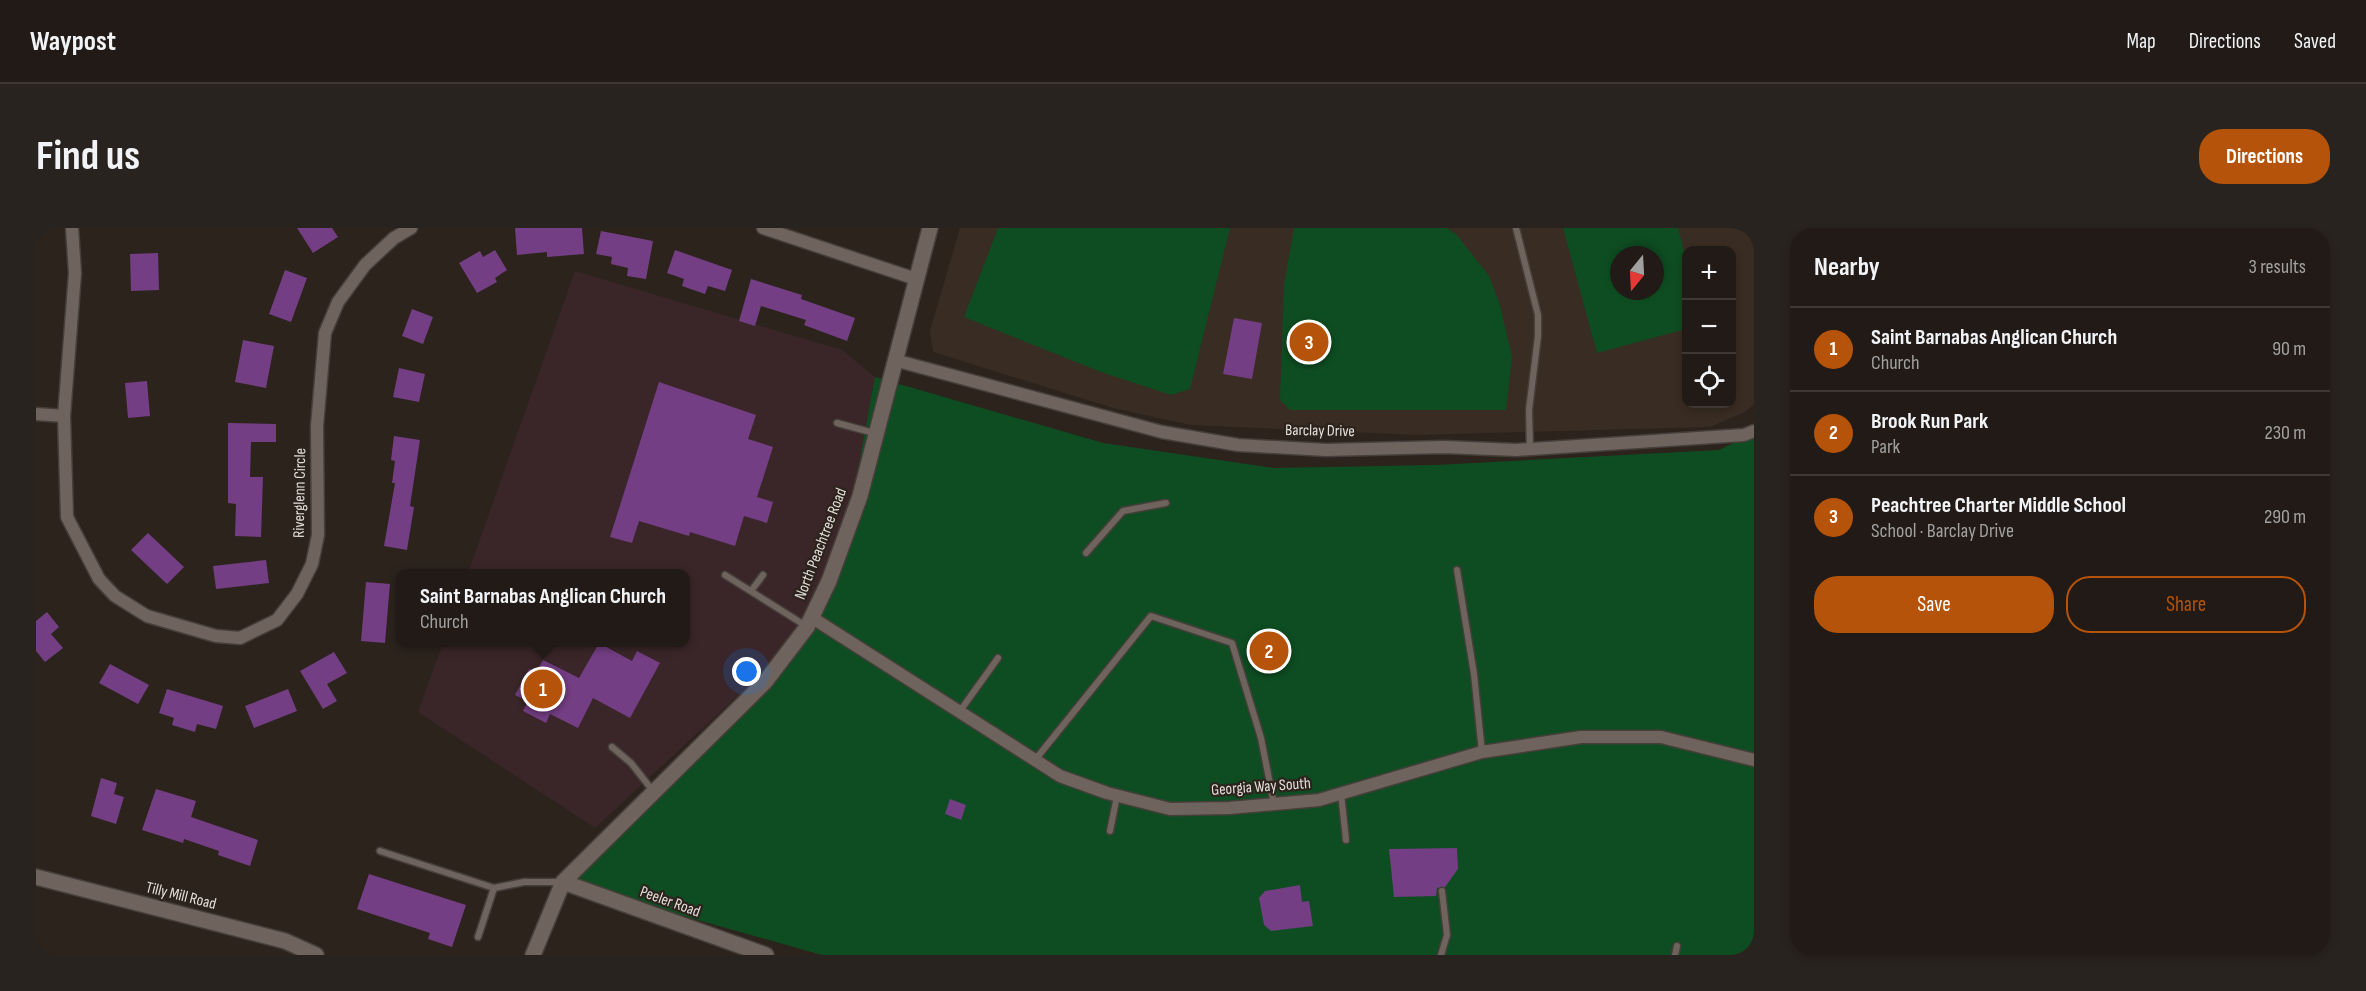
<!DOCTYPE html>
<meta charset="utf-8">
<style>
body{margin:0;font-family:"Sofia Sans Condensed",sans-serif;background:#29231f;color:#f1f3f6}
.controls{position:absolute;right:18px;top:18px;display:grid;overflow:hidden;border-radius:12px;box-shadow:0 3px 9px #0003}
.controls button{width:54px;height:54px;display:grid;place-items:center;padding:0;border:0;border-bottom:2px solid #3e3835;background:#211a16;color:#f1f3f6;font:30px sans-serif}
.compass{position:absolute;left:1574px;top:18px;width:54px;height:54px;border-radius:50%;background:#211a16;box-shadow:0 3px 9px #0003;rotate:198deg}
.you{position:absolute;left:711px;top:444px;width:21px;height:21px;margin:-15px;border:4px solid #fff;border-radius:50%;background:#1a73e8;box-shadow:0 0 0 9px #1a73e833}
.badge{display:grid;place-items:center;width:39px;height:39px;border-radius:50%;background:#b45309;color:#fff;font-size:20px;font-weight:700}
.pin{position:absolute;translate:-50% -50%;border:3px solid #fff;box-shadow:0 2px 6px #0006}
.popup{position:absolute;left:360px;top:341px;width:294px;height:78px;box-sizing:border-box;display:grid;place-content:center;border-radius:12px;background:#211a16;filter:drop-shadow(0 2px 4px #0005);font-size:20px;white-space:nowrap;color:#a2a1a1}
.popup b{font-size:22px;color:#f1f3f6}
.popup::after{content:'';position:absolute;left:50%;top:100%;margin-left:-12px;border:12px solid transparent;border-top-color:#211a16}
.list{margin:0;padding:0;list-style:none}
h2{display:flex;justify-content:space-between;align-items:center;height:78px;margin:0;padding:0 24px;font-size:26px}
h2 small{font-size:20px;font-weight:400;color:#a2a1a1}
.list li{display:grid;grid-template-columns:39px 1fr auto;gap:18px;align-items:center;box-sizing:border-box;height:84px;padding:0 24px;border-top:2px solid #3e3835}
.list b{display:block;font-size:22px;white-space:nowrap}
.list p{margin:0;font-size:20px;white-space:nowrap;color:#a2a1a1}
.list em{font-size:20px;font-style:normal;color:#a2a1a1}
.actions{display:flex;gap:12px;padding:18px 24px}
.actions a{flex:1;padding:14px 0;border:2px solid #b45309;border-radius:24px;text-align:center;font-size:21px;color:#b45309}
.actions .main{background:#b45309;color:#fff}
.icon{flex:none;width:33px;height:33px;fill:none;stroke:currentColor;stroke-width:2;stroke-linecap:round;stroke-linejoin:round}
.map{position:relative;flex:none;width:1718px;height:727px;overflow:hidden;border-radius:24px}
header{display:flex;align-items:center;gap:36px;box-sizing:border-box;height:84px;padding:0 30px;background:#211a16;border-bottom:2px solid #3e3835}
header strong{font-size:28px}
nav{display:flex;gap:33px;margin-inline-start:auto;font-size:21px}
.intro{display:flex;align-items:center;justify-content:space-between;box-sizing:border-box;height:144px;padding:0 36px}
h1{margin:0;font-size:42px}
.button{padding:15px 27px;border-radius:24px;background:#b45309;color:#fff;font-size:21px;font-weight:700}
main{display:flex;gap:36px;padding:0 36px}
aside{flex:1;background:#211a16;border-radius:24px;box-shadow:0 3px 9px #0003}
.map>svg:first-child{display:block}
</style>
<header>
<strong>Waypost</strong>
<nav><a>Map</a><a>Directions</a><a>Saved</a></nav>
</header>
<div class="intro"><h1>Find us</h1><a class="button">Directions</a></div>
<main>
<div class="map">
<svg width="1718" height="727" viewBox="0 0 1718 727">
<rect width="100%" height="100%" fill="#2c231d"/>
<path fill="#3a2629" d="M 539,43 L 806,122 L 839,149 L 850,172 L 805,332 L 739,433 L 559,600 L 382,484 L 407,415 L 650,414 L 650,346 L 432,345 Z"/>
<path fill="#392c22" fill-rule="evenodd" d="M 924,0 L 1718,0 L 1718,176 L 1709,184 L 1674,199 L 1381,207 L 1155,197 L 1077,180 L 897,124 L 894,103 ZM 1650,22 L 1696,22 L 1696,176 L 1650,176 ZM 1583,27 L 1619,27 L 1619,63 L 1583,63 Z"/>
<path fill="#0e4d21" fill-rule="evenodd" d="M 962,0 L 1194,0 L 1154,161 L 1135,167 L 1065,144 L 928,89 Z
M 1258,0 L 1411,0 L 1420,6 L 1453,48 L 1464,77 L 1476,129 L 1470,182 L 1254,182 L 1244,172 L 1248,57 Z
M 1527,0 L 1642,0 L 1650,30 L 1650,101 L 1561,125 ZM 1583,27 L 1619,27 L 1619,63 L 1583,63 Z
M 839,149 L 1067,215 L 1238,240 L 1400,237 L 1683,222 L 1718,205 L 1718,727 L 786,727 L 527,654 L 681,503 L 775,389 L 805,332 Z"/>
<path fill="#733e83" d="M 261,0 L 296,0 L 302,9 L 277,25 Z
M 479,0 L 546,0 L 548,26 L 511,29 L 511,24 L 481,27 Z
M 565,3 L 617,13 L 610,51 L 591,48 L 592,40 L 575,36 L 576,29 L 560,26 Z
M 459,22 L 471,42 L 459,50 L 461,54 L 441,65 L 423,35 L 444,23 L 447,29 Z
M 639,22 L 696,42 L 689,63 L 672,58 L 669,66 L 646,58 L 648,51 L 631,45 Z
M 122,25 L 123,62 L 95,63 L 94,26 Z
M 249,42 L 271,50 L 255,94 L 233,86 Z
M 715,51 L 766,67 L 765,71 L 819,90 L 811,113 L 768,97 L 770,92 L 725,78 L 719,98 L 703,93 Z
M 376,81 L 397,89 L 387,116 L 366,108 Z
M 1198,90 L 1226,95 L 1216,151 L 1187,146 Z
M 207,112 L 238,118 L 230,160 L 199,154 Z
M 363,140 L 389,146 L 383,174 L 357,169 Z
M 111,153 L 114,188 L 92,190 L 89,155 Z
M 623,154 L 720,187 L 712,211 L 737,219 L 721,269 L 737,274 L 731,295 L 708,288 L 699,318 L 654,304 L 653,308 L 603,293 L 596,315 L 574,309 Z
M 192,195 L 240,196 L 240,214 L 215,214 L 214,249 L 227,249 L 225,309 L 199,308 L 200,276 L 192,275 Z
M 358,208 L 384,212 L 374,278 L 378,279 L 371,322 L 348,318 L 359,255 L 356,255 L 359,233 L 355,232 Z
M 112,305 L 148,339 L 131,356 L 95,322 Z
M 230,332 L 233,355 L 180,361 L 177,338 Z
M 330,354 L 354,356 L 349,415 L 325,413 Z
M 11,384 L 23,399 L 15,406 L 27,420 L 9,434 L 0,423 L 0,393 Z
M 563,415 L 596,433 L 601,423 L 624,435 L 594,490 L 557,470 L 542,500 L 514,486 L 510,495 L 487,483 L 492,473 L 479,467 L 493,441 L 500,444 L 507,432 L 543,450 Z
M 298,424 L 311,445 L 291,456 L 301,473 L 287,481 L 264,443 Z
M 74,436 L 113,457 L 102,476 L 63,455 Z
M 131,461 L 187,478 L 180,501 L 161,496 L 159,504 L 136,497 L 138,490 L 123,485 Z
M 252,461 L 261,483 L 218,500 L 209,478 Z
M 65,550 L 81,555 L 78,566 L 88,569 L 80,596 L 55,588 Z
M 120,561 L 160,573 L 155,589 L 222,612 L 214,638 L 182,627 L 183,623 L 148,611 L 147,615 L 106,602 Z
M 914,571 L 930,577 L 925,592 L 909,586 Z
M 1421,620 L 1422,641 L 1409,659 L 1401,660 L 1400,668 L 1358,669 L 1353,621 Z
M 333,646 L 430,677 L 416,719 L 392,711 L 394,705 L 321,681 Z
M 1264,657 L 1266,674 L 1273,673 L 1277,698 L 1235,703 L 1228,697 L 1223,670 L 1229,663 Z"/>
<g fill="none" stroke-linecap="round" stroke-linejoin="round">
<defs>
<path id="service" d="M 1480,0 L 1502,87 L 1502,108 L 1493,182 L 1494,221
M 801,195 L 838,205
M 1050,325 L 1087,283 L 1130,275
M 1421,342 L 1438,446 L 1446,524
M 689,347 L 770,398
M 715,363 L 727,347
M 924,483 L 962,430
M 576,519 L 595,535 L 617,563
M 999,532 L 1115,388 L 1196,415 L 1225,510 L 1238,576
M 1305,565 L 1310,612
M 1074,603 L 1081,568
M 344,623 L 458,660 L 488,654 L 526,654
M 442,709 L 458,660
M 1405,727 L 1411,707 L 1406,663
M 1639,727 L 1641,718"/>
<path id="minor" d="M 36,0 L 39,45 L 28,188 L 31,289 L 63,351 L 79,368 L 111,388 L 180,408 L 204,410 L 241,392 L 261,366 L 276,336 L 282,307 L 281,198 L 289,105 L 302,74 L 329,37 L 358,10 L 375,0
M 727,0 L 880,51
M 858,132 L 1126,204 L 1202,217 L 1290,222 L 1408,219 L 1480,222 L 1708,207 L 1718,203
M 0,186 L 28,188
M 775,389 L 1024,548 L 1071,565 L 1134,581 L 1193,580 L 1283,572 L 1446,524 L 1545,509 L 1625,509 L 1718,532"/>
<path id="tertiary" d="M 0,649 L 249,713 L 280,727
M 527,654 L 730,727
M 497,727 L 527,654 L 729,454 L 771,399 L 793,353 L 824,268 L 894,0"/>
</defs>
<use href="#service" stroke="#463e3a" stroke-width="9"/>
<use href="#minor" stroke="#463e3a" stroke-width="15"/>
<use href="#tertiary" stroke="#463e3a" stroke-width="18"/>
<use href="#service" stroke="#6e645d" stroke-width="6"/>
<use href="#minor" stroke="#6e645d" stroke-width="12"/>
<use href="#tertiary" stroke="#6e645d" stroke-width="15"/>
</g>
<g text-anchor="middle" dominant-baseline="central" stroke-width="4.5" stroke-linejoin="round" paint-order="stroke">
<g font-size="16" fill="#e4deda" stroke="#2c231d">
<text transform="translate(1284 203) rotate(1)">Barclay Drive</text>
<text transform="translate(264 265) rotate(-89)">Riverglenn Circle</text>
<text transform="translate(785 316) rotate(-69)">North Peachtree Road</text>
<text transform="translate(1225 559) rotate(-4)">Georgia Way South</text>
<text transform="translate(145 668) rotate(14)">Tilly Mill Road</text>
<text transform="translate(634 674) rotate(20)">Peeler Road</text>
</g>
</g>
</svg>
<div class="controls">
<button>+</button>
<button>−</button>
<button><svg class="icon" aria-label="locate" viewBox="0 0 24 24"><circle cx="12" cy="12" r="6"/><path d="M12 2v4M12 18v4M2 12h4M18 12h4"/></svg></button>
</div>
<svg class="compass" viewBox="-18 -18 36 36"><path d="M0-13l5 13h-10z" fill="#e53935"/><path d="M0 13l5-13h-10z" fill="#a2a1a1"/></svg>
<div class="you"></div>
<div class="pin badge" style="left:507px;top:461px">1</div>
<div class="popup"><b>Saint Barnabas Anglican Church</b>Church</div>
<div class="pin badge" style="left:1233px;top:423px">2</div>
<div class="pin badge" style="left:1273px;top:114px">3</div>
</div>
<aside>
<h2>Nearby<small>3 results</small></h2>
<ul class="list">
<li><span class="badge">1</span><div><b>Saint Barnabas Anglican Church</b><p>Church</p></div><em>90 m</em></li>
<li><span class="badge">2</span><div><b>Brook Run Park</b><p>Park</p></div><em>230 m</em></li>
<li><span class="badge">3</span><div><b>Peachtree Charter Middle School</b><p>School · Barclay Drive</p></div><em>290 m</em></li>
</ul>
<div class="actions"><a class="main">Save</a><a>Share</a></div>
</aside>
</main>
